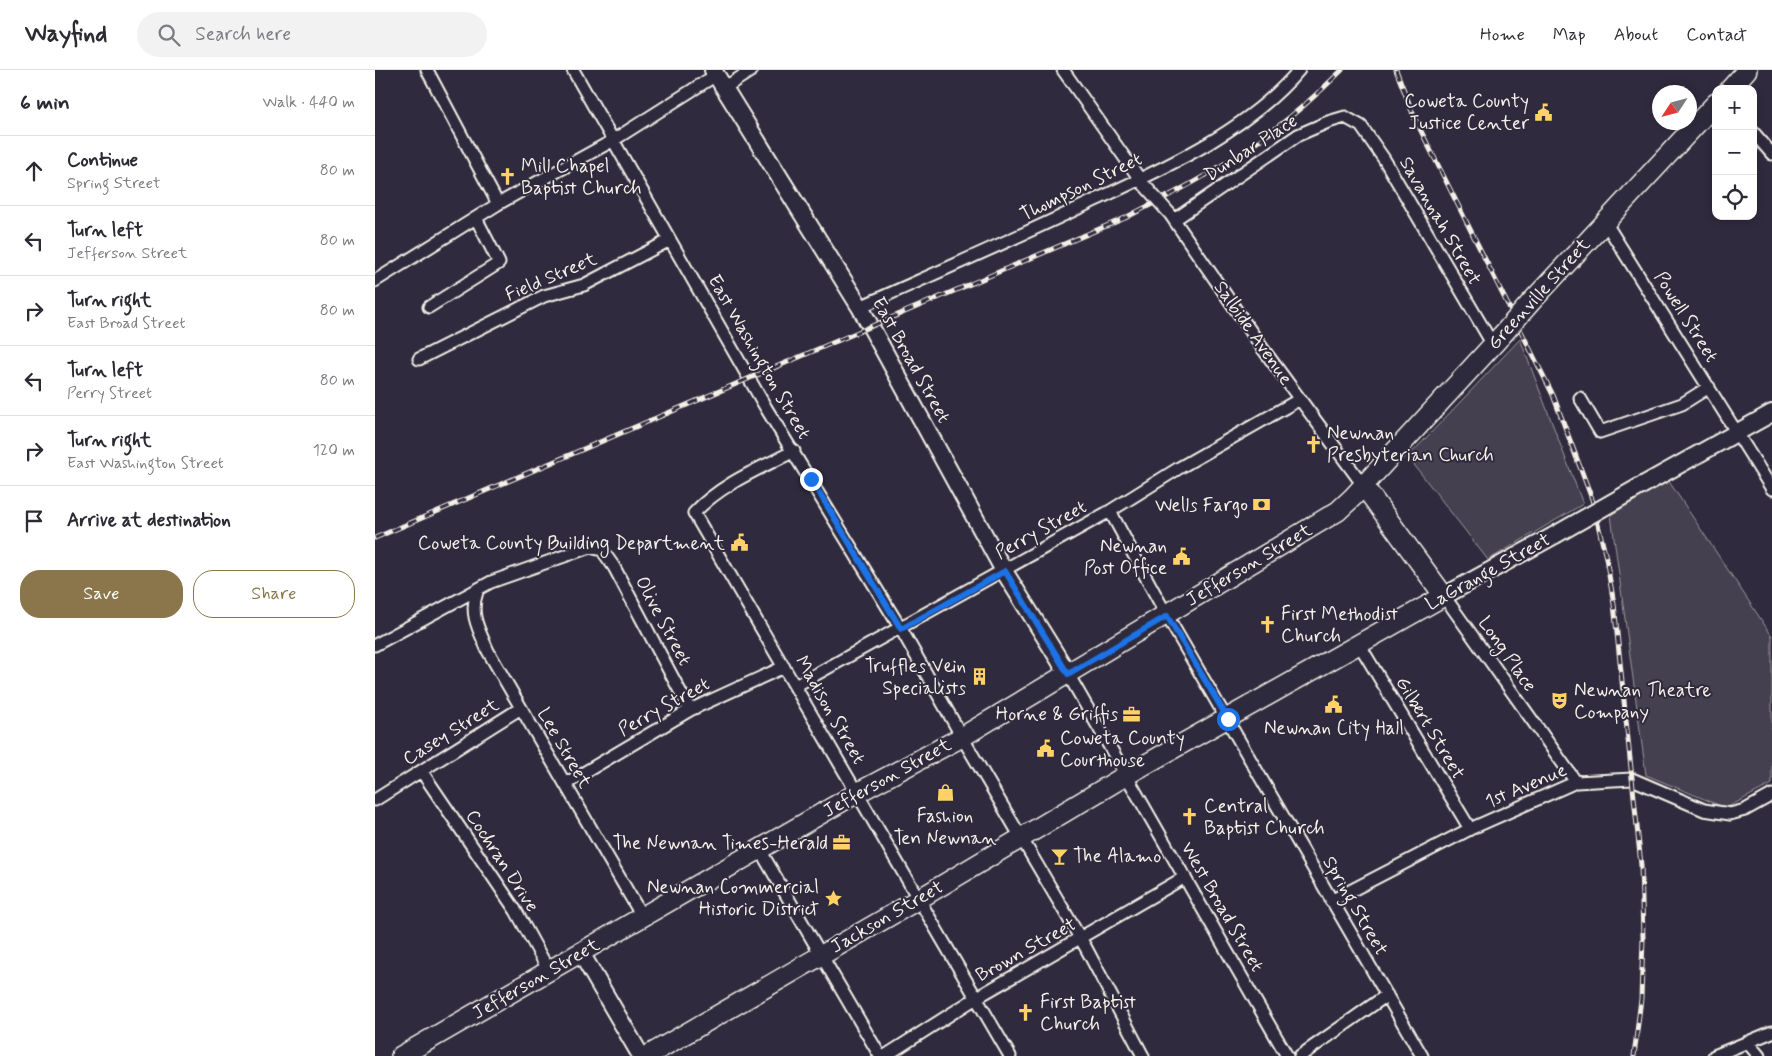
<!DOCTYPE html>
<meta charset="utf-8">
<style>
body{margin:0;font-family:Mynerve,sans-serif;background:#f2f2f3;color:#2b2b33}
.controls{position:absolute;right:15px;top:15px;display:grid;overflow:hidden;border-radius:10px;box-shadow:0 2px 8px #0003}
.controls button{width:45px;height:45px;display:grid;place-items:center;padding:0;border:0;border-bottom:1px solid #e1e1e2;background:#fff;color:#2b2b33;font:25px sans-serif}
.compass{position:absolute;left:1277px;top:15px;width:45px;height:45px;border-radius:50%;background:#fff;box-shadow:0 2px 8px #0003;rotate:234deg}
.stop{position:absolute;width:15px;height:15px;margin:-11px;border:4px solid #1a73e8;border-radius:50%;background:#fff}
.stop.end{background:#1a73e8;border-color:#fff;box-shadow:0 1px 5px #0008}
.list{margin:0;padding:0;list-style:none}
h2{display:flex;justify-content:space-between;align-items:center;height:65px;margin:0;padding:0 20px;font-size:21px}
h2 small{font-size:16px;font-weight:400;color:#7c7c81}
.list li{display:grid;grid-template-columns:32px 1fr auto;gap:15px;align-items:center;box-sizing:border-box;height:70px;padding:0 20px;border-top:1px solid #e1e1e2}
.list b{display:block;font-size:19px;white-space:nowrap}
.list p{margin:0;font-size:16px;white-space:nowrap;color:#7c7c81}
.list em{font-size:16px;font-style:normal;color:#7c7c81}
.actions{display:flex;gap:10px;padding:15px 20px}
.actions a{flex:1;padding:11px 0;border:1px solid #8a764a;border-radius:20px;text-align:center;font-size:18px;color:#8a764a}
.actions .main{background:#8a764a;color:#fff}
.icon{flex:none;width:28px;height:28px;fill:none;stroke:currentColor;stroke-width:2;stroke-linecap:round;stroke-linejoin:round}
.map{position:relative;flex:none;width:1397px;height:986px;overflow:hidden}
header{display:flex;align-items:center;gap:30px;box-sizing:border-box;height:70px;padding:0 25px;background:#fff;border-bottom:1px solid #e1e1e2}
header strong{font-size:24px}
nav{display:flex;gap:28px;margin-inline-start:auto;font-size:18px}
.search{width:350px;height:45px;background:#f2f2f3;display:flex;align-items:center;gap:12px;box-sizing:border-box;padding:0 18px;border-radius:28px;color:#7c7c81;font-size:19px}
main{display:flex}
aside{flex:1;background:#fff}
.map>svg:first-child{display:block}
</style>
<header>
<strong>Wayfind</strong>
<div class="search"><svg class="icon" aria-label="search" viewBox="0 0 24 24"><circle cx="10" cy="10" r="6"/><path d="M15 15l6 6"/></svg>Search here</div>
<nav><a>Home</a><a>Map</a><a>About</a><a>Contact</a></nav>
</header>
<main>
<aside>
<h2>6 min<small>Walk · 440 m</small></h2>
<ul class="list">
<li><svg class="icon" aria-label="ahead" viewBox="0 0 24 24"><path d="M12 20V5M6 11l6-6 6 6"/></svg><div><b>Continue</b><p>Spring Street</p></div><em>80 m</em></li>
<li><svg class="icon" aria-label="left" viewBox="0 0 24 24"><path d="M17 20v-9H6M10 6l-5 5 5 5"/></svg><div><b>Turn left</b><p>Jefferson Street</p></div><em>80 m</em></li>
<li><svg class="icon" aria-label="right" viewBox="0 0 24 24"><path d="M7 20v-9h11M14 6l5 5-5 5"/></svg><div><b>Turn right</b><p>East Broad Street</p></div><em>80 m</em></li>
<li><svg class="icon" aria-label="left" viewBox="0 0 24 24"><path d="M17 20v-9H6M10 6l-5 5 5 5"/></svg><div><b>Turn left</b><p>Perry Street</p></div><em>80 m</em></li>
<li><svg class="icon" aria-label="right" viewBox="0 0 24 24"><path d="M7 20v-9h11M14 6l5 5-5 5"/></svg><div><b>Turn right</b><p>East Washington Street</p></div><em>120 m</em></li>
<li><svg class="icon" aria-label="arrive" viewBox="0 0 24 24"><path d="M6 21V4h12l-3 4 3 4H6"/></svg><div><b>Arrive at destination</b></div></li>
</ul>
<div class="actions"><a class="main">Save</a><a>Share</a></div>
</aside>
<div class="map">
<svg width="1397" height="986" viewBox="0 0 1397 986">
<rect width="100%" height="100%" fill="#2f2a3d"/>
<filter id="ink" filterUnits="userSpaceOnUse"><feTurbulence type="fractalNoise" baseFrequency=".02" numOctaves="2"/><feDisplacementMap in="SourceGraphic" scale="10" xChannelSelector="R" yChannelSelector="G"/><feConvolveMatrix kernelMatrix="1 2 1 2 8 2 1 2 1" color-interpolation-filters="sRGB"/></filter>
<g filter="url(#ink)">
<path fill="#454050" stroke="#9c989c" d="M 1145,269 L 1208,434 L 1113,490 L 1033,387 Z
M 1293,410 L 1397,566 L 1397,714 L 1351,738 L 1271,705 L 1236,445 Z"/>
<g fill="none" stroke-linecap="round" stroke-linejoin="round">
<defs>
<path id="street" d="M 52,0 L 123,134
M 198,0 L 391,338 L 526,559 L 587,667 L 711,878 L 768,986
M 688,0 L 769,115
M 349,18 L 377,0
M 1378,62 L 1397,84
M 795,144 L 888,279 L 988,415
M 799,150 L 923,65 L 953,52 L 970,47 L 986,56 L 1009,89 L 1118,275
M 1230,152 L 1397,419
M 0,211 L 123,134 L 237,71 L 341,5
M 54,237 L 124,193 L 101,148
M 485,237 C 561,203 637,170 712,134 C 785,100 871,63 924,0
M 44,289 L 169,226 L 209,215 L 295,170
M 1205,328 L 1225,362 L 1307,334 L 1334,317
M 419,381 C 384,399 346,414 319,443 L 635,986
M 735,441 L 792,546 L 1047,986
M 102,522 C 94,544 104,560 113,581 L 268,848
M 1069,526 L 1201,712
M 984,574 L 1095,759
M 0,575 L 116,512 L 215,477 L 227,480 L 239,497 L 315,640
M 693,604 L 912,986
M 420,616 L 735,441 L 804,398 L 925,329
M 47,702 L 141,841 L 174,901
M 190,714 L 315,640 L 409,597
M 0,730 L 146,638
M 385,780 L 505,986
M 956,831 L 1095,759 L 1201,712 L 1257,709 L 1329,740 L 1355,744 L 1370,740 L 1397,725
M 1372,972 L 1384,986
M 510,986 L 601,928 L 810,807
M 925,986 L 1012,925
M 1339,986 L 1397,962"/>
<path id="secondary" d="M 338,0 L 485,237 L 629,501 L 693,604
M 1266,416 L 1397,343
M 1069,526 L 1180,465
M 206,883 L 266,986"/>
<path id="primary" d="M 1355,19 L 1372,0
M 1156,232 L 1341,33
M 26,986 L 482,723 L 587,667 L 963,441 L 978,427 L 1127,265
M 272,986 L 544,829 L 750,706 L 1069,526 L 988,415"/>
</defs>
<use href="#street" stroke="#f4f1e8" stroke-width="15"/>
<use href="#secondary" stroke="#f4f1e8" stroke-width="20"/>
<use href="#primary" stroke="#f4f1e8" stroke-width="22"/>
<use href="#street" stroke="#2f2a3d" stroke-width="11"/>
<use href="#secondary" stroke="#2f2a3d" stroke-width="16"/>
<use href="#primary" stroke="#2f2a3d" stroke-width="19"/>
<defs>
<path id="rail" d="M 1021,0 L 1040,49 L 1178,325 L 1217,429 L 1231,488 L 1239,534 L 1266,795 L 1268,868 L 1266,929 L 1259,986
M 0,468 L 750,148 C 778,133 807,120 834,103 C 881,76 928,39 967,0"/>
</defs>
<use href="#rail" stroke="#f4f1e8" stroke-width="5"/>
<use href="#rail" stroke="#2f2a3d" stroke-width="3" stroke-dasharray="9" stroke-linecap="butt"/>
<defs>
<path id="street-bridge" d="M 771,117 L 794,143"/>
<path id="secondary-bridge" d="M 1180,465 L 1266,416"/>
<path id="primary-bridge" d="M 1127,265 L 1156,232"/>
</defs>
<use href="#street-bridge" stroke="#f4f1e8" stroke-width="15" stroke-linecap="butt"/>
<use href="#secondary-bridge" stroke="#f4f1e8" stroke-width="20" stroke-linecap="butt"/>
<use href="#primary-bridge" stroke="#f4f1e8" stroke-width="22" stroke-linecap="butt"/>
<use href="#street-bridge" stroke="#2f2a3d" stroke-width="11"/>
<use href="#secondary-bridge" stroke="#2f2a3d" stroke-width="16"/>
<use href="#primary-bridge" stroke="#2f2a3d" stroke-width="19"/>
</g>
</g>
<g fill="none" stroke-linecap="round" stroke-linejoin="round" filter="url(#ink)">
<path stroke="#1a73e8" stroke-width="6" d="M 436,409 L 526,559 L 630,501 L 693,604 L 792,546 L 853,649"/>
</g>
<defs>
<symbol id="civic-bare" viewBox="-9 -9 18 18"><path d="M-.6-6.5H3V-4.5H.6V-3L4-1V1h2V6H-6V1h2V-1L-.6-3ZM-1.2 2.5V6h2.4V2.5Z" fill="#ffd166" stroke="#2f2a3d" stroke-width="2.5" paint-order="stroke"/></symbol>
<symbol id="church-bare" viewBox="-9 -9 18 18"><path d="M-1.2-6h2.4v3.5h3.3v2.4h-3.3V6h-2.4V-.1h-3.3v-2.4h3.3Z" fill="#ffd166" stroke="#2f2a3d" stroke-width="2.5" paint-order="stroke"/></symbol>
<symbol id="bank-bare" viewBox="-9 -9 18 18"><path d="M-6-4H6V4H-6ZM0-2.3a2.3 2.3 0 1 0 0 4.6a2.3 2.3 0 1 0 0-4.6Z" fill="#ffd166" stroke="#2f2a3d" stroke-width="2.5" paint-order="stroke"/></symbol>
<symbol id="building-bare" viewBox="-9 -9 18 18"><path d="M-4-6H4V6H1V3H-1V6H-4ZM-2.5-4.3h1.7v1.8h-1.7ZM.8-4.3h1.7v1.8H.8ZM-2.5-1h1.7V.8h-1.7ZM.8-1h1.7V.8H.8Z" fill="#ffd166" stroke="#2f2a3d" stroke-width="2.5" paint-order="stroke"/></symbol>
<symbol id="theatre-bare" viewBox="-9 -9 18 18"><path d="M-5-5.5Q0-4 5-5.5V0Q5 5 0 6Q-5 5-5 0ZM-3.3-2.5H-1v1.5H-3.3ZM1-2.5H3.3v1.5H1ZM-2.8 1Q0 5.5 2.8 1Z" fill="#ffd166" stroke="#2f2a3d" stroke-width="2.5" paint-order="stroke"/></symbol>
<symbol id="office-bare" viewBox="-9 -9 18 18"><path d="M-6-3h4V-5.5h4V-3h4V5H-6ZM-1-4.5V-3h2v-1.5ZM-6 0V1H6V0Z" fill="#ffd166" stroke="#2f2a3d" stroke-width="2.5" paint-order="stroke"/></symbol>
<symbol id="shop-bare" viewBox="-9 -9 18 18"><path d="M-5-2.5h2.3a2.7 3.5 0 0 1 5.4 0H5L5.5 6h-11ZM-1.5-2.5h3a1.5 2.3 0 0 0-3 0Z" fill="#ffd166" stroke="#2f2a3d" stroke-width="2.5" paint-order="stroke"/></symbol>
<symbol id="bar-bare" viewBox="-9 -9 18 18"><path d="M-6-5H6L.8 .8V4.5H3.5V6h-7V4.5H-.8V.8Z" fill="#ffd166" stroke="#2f2a3d" stroke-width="2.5" paint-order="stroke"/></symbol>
<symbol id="sight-bare" viewBox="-9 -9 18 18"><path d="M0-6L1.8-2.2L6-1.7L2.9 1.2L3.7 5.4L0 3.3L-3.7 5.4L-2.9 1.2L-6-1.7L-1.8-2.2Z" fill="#ffd166" stroke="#2f2a3d" stroke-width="2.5" paint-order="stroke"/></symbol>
</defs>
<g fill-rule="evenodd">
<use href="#civic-bare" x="1156" y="30" width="25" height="25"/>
<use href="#church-bare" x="120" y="94" width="25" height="25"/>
<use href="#church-bare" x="926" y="362" width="25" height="25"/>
<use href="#bank-bare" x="874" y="422" width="25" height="25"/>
<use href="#civic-bare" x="352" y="460" width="25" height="25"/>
<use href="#civic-bare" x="794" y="474" width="25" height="25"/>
<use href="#church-bare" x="880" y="542" width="25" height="25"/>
<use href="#building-bare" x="592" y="594" width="25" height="25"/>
<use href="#theatre-bare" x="1172" y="618" width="25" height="25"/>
<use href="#civic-bare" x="946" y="622" width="25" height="25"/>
<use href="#office-bare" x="744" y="632" width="25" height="25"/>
<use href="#civic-bare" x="658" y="666" width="25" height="25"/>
<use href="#shop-bare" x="558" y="710" width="25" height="25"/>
<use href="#church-bare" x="802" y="734" width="25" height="25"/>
<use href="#office-bare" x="454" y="760" width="25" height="25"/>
<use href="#bar-bare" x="672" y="774" width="25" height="25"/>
<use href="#sight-bare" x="446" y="816" width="25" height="25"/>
<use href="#church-bare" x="638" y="930" width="25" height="25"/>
</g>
<g text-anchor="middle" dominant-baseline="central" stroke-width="4" stroke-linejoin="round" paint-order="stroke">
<g font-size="19" fill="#f4f1e8" stroke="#2f2a3d" text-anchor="end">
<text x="1154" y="31">Coweta County<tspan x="1154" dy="22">Justice Center</tspan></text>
<text x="146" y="96" text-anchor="start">Mill Chapel<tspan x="146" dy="22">Baptist Church</tspan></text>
<text x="952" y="363" text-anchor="start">Newnan<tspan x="952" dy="22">Presbyterian Church</tspan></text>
<text x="873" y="435">Wells Fargo</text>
<text x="350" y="473">Coweta County Building Department</text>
<text x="792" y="476">Newnan<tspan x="792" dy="22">Post Office</tspan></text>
<text x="906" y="544" text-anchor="start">First Methodist<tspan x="906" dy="22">Church</tspan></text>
<text x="591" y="596">Truffles Vein<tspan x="591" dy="22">Specialists</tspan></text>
<text x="1199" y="620" text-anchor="start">Newnan Theatre<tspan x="1199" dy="22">Company</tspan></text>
<text x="743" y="644">Horne &amp; Griffis</text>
<text x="959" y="658" text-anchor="middle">Newnan City Hall</text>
<text x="685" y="668" text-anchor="start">Coweta County<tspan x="685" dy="22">Courthouse</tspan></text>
<text x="829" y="736" text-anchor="start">Central<tspan x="829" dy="22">Baptist Church</tspan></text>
<text x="570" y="746" text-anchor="middle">Fashion<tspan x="570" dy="22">Ten Newnan</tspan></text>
<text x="453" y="773">The Newnan Times-Herald</text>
<text x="698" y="786" text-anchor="start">The Alamo</text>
<text x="444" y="817">Newnan Commercial<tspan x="444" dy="22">Historic District</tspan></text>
<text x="665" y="932" text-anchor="start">First Baptist<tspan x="665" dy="22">Church</tspan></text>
</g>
<g font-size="19" fill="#f4f1e8" stroke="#2f2a3d">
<text transform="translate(876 78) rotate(-33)">Dunbar Place</text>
<text transform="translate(706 117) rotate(-26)">Thompson Street</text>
<text transform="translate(1065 151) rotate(60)">Savannah Street</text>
<text transform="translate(176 207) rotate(-23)">Field Street</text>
<text transform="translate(1164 224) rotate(-48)">Greenville Street</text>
<text transform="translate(1311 247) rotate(58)">Powell Street</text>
<text transform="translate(878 263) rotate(55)">Salbide Avenue</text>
<text transform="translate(384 287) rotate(60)">East Washington Street</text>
<text transform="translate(536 290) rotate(61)">East Broad Street</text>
<text transform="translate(666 460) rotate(-29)">Perry Street</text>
<text transform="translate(874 495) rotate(-31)">Jefferson Street</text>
<text transform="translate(1113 502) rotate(-29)">LaGrange Street</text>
<text transform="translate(288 551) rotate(62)">Olive Street</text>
<text transform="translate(1132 584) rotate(55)">Long Place</text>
<text transform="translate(289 637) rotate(-29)">Perry Street</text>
<text transform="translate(455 640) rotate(60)">Madison Street</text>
<text transform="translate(1055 658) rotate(59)">Gilbert Street</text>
<text transform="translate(76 662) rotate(-32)">Casey Street</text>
<text transform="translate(189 678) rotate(60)">Lee Street</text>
<text transform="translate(512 708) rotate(-29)">Jefferson Street</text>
<text transform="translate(1151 716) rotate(-23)">1st Avenue</text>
<text transform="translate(127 791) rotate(57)">Cochran Drive</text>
<text transform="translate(980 836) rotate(60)">Spring Street</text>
<text transform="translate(847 837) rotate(60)">West Broad Street</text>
<text transform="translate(512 847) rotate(-30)">Jackson Street</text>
<text transform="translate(651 880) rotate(-29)">Brown Street</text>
<text transform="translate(161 909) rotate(-30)">Jefferson Street</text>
</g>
</g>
</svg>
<div class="controls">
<button>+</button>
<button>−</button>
<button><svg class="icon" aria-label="locate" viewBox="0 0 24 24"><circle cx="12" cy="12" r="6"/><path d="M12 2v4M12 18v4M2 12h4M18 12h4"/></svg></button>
</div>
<svg class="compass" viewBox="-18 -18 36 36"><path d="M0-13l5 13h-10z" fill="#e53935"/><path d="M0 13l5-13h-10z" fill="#7c7c81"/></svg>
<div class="stop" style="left:853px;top:649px"></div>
<div class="stop end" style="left:436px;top:409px"></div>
</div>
</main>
